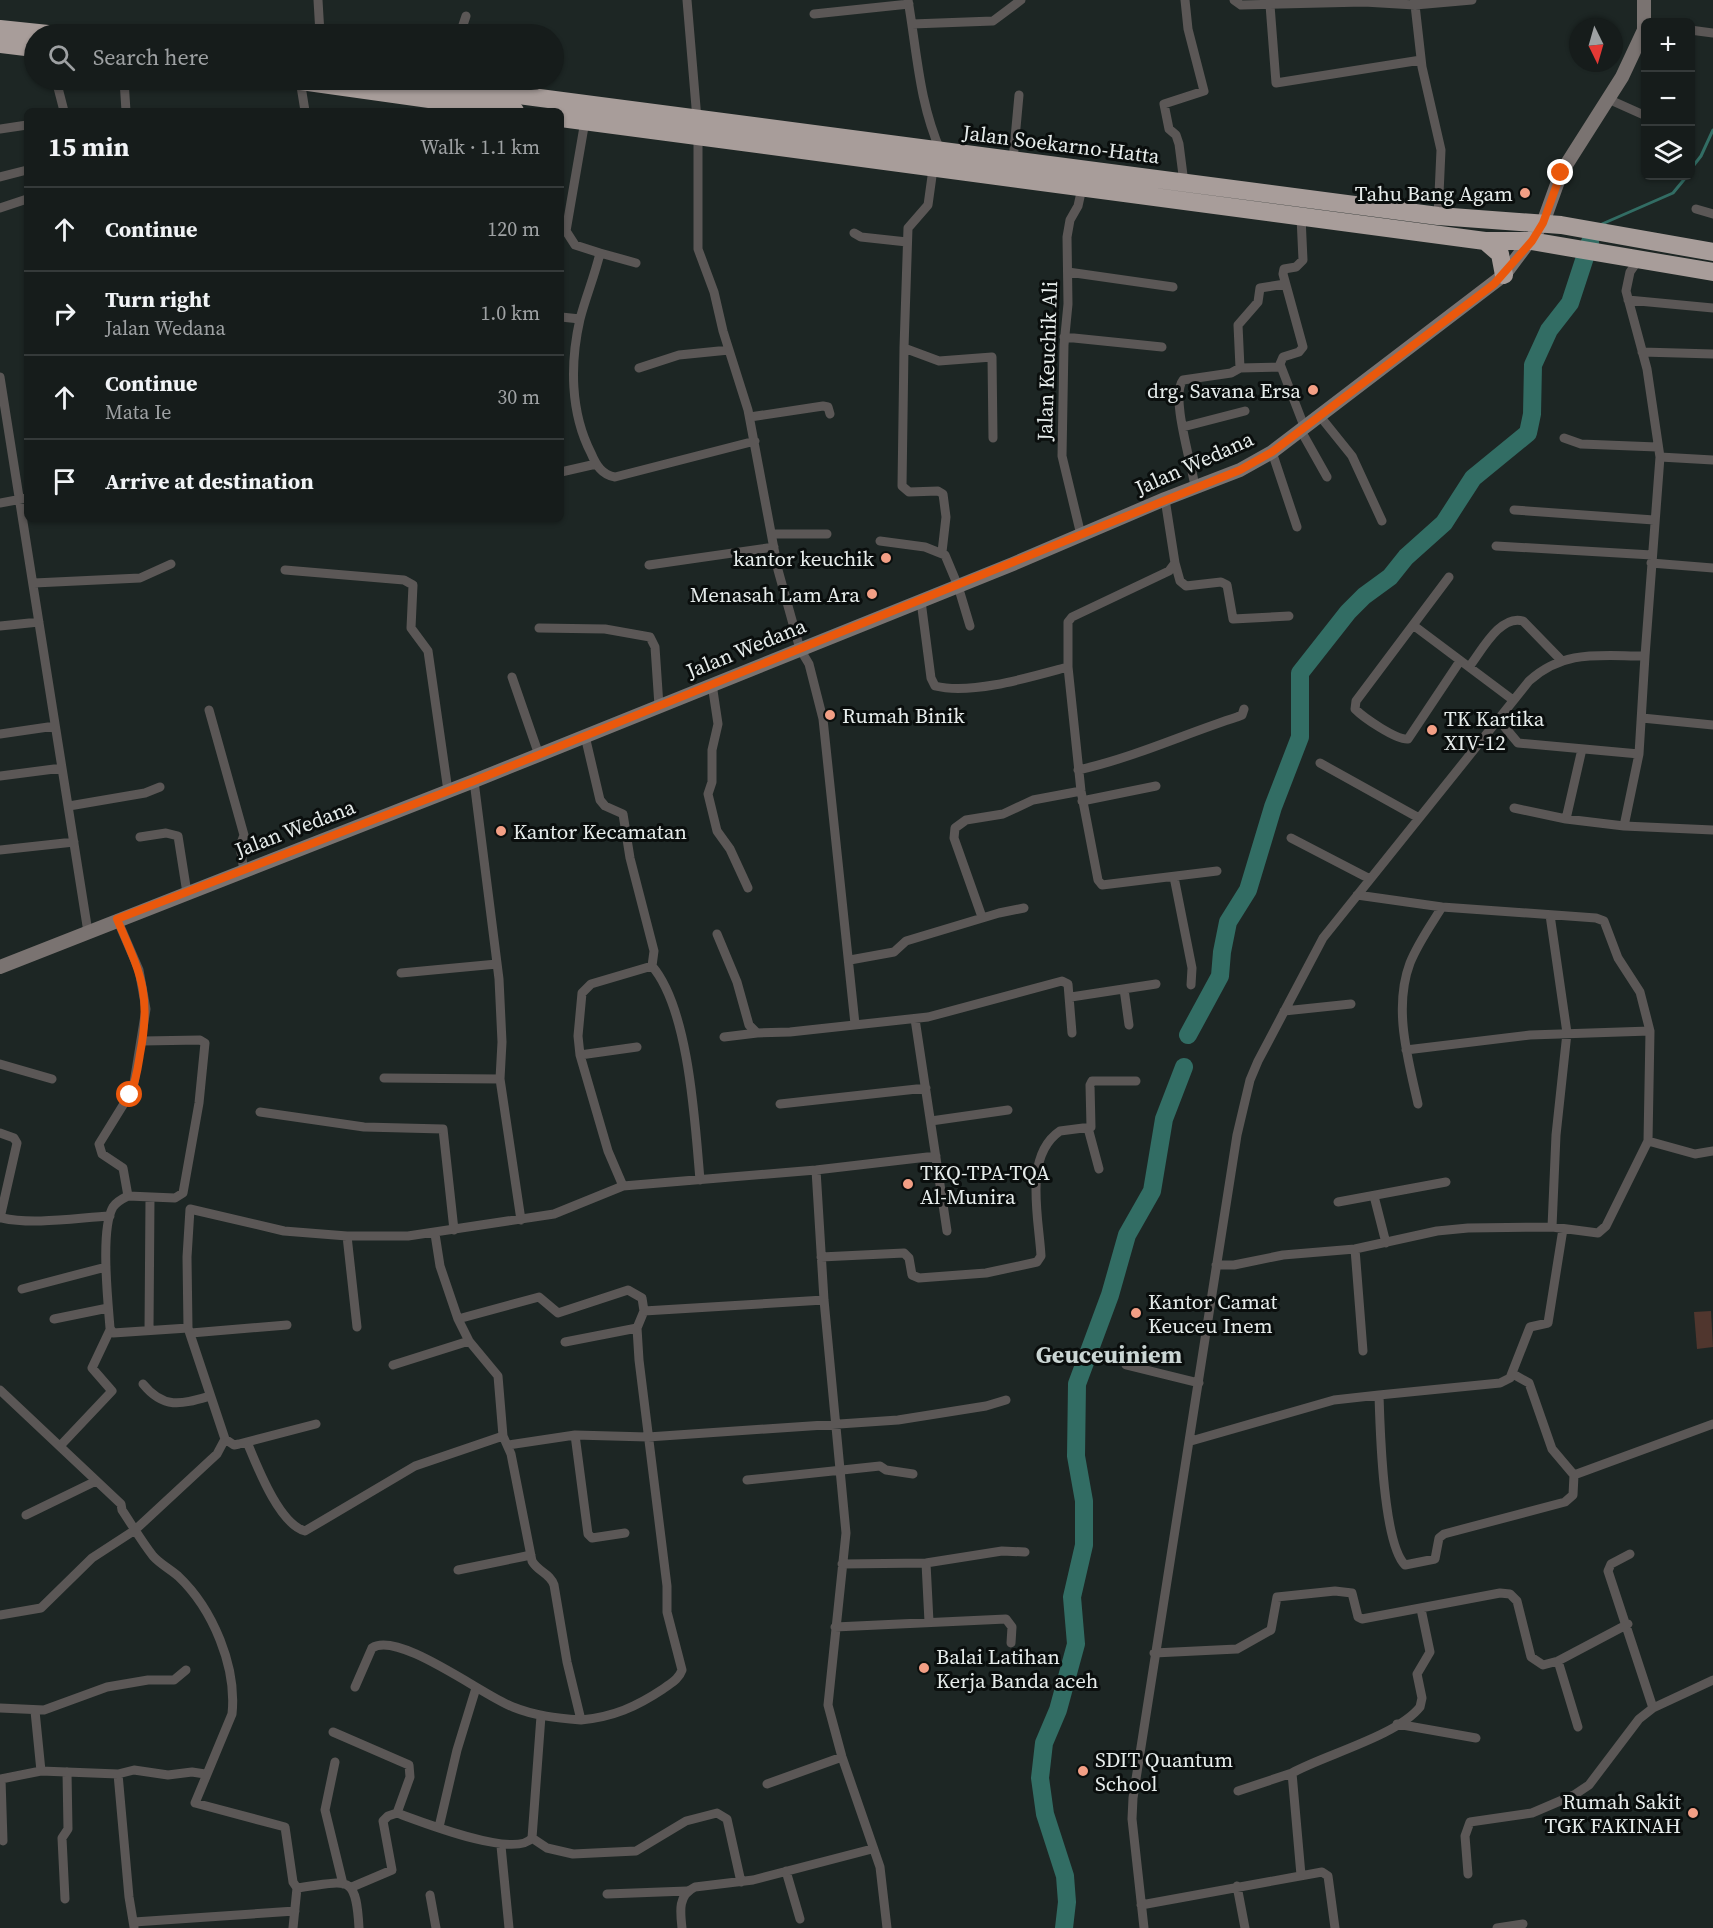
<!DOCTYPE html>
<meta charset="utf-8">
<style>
body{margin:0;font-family:"Source Serif 4",serif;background:#232928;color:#f1f3f6}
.controls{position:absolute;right:18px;top:18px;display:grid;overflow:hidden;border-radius:9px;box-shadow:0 2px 4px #0004}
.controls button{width:54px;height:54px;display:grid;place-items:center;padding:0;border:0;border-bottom:2px solid #353a3a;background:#161c1b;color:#f1f3f6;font:30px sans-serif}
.compass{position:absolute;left:1569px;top:18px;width:54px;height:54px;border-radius:50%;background:#161c1b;box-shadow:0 2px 4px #0004;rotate:175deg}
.stop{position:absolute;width:18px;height:18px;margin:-14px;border:4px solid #ea580c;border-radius:50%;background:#fff}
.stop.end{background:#ea580c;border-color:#fff;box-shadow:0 2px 6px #0008}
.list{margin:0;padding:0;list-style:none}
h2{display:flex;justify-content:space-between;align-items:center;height:78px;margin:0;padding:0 24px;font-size:26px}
h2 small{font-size:20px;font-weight:400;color:#9ea1a3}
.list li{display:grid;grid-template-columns:39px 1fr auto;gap:18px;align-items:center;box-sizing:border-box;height:84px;padding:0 24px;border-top:2px solid #353a3a}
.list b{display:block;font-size:22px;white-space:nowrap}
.list p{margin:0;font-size:20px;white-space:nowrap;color:#9ea1a3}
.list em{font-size:20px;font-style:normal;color:#9ea1a3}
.icon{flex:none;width:33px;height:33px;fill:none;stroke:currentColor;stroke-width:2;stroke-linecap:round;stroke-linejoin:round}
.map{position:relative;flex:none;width:1713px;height:1928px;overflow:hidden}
.search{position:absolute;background:#161c1b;box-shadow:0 2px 4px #0004;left:24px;top:24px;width:540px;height:66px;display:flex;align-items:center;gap:15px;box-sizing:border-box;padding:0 21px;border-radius:33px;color:#9ea1a3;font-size:22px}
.panel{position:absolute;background:#161c1b;box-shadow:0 2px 4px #0004;left:24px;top:108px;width:540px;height:414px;border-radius:9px}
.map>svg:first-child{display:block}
</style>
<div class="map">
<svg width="1713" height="1928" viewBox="0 0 1713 1928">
<rect width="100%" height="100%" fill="#1d2624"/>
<path fill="#50362e" d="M 1711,1311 L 1713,1347 L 1697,1349 L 1694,1312 Z"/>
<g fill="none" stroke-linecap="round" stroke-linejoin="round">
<path stroke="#326d64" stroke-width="3" d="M 1690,170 L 1701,156 L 1713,130
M 1602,224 L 1673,193 L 1687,176"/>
<path stroke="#326d64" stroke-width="18" d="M 1188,1035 L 1220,976 L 1222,952 L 1228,922 L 1248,890 L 1273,807 L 1300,737 L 1300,673 L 1348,612 L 1364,596 L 1390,577 L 1406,557 L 1444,523 L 1473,478 L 1528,433 L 1532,414 L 1533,365 L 1549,330 L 1570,303 L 1590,242
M 1064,1928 L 1067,1902 L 1065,1876 L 1045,1814 L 1040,1778 L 1044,1743 L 1058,1710 L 1076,1644 L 1072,1597 L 1084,1545 L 1084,1501 L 1076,1456 L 1077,1384 L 1110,1295 L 1127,1235 L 1152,1191 L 1164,1119 L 1184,1067"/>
<path stroke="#5b5756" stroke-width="9" d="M 318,0 L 320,34
M 687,0 L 697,119
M 908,0 C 917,52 919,103 941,152
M 1234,0 L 1241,5 L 1364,2 L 1415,5 L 1415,0
M 1270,5 L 1276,83 L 1421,60
M 814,14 L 909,4
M 912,24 L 993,21 L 1021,0
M 1690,30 L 1713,33
M 460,34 L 466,16
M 56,80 L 64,111
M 124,80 L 126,111
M 300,80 L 305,111
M 1608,99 L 1646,116
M 585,121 L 566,231 L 575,245 L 600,253 C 595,275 586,296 580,319 C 570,363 570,412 591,453 C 596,465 602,475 615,477 L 755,441
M 0,129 L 27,125
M 698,138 L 698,249 L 714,292 L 723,331 L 748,410 L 778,570 L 800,649 L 809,664 L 823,719 L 855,1024
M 1013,160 L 1019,95
M 933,169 L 928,205 L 908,228 L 904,348 L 939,361 L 992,357 L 993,438
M 0,177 L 27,170
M 1184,183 L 1179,144 L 1176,135 L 1169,129 L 1164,104 L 1204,91 L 1188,29 L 1185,0
M 0,208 L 27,199
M 1696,209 L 1713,214
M 1438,216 L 1441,150 L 1422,67 L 1415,5 L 1472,0
M 1301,217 L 1303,260 L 1296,267 L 1284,269 L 1283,274 L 1303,347 L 1299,352 L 1283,357 L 1280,364 L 1304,426
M 854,233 L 861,237 L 907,242
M 600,253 L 636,263
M 1068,272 L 1173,287
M 1628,300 L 1713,308
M 561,317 L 580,319
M 1064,337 L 1162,347
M 904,348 L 902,486 L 909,492 L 938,491 L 943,494 L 946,517 L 942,552
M 1642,352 L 1713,354
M 639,368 L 679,355 L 729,350
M 1240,368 L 1281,367
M 0,377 L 88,932
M 1319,415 L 1352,456 L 1382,521
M 750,417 L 823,406 L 828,407 L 830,414
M 1183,427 L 1245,411
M 1300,429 L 1327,477
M 1564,438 L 1581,444 L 1657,447
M 1272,452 L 1297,527
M 1660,457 L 1713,460
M 561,472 L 596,464
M 1195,487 C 1192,464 1170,396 1183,380 L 1231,373 L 1240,368 L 1238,325 L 1258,302 L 1260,288 L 1285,284
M 1165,499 L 1175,563 L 1169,571 L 1072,617 L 1068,622 L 1068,667 L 1081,791 L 1098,880 L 1102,885 L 1217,871
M 0,503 L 27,498
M 1514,510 L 1654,520
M 772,534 L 827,534
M 1081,535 L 1062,456 L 1064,345 L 1068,304 L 1067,237 L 1070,220 L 1078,206 L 1082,188
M 880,541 L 925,547 L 945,555 L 958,586 L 970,626
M 1496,546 L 1652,555
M 1175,563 L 1180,581 L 1186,586 L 1221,582 L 1227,585 L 1233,619 L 1289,616
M 1651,563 L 1713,568
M 649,565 L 774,547
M 285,570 L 404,580 L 413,585 L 411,628 L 428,651 L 448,791
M 1449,577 L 1356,701 L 1355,709 C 1364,718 1396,740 1408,739 L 1460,661
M 34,583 L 140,578 L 171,564
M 921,601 L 931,678 L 935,686 C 972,695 1031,677 1068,667
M 1413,625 L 1513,700
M 0,626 L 39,622
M 539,628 L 605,629 L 650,637 L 655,647 L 659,706
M 1645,656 L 1639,754 L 1624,826 L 1713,830
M 1469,667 C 1481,652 1500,614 1523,621 L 1561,660
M 512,677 L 539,755
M 712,684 L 718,724 L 712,750 L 712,782 L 708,794 L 717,831 L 730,849 L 748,888
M 209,710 L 244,835 L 240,846 L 244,871
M 1642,718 L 1713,725
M 1498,719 L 1518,743 L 1639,754
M 0,734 L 55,726
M 585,736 L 600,800 L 605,806 L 623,814 L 630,858 L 654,951 L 652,966 L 591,984 L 582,993 L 578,1036 L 580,1055 L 608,1151 L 623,1186
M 1320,763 L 1419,818
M 1078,770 C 1133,758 1184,734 1237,717 L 1242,715 L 1244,709
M 0,776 L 62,768
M 474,781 L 499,979 L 502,1042 L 500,1079 L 521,1220
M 1082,801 L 1156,786
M 69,806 L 145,793 L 160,787
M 1514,808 L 1566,819 L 1624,826
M 1566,819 L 1582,749
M 140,837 L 166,833 L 178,836 L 187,893
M 1291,838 L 1370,879
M 0,850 L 74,842
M 1174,877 L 1192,968 L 1191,985
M 1550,915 L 1567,1033 L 1556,1135 L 1552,1227
M 982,917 L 954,838 L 955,828 L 966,820 L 1003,814 L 1033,800 L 1081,791
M 117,919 L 139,970 L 146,1009 L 133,1089 L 99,1144 L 102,1154 L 123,1168 L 128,1196 C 122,1199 117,1201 113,1207 C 100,1229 108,1301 110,1328 L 113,1333 L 188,1328
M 717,934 L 737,982 L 749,1025 L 757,1033 L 790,1032 L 928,1017 L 1062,981 L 1068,984 L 1072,1033
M 850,960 L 894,952 L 906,941 L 999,913 L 1024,908
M 652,966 C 689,1009 695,1123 700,1180
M 401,973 L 497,964
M 1124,989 L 1129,1025
M 1071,997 L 1156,984
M 1284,1011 L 1351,1004
M 915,1019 L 947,1231
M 724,1037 L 757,1033
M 1406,1050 L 1530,1035 L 1650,1031
M 580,1055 L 637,1047
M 0,1064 L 52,1079
M 384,1078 L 500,1079
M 780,1104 L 926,1088
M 1418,1104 C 1408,1059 1393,1008 1410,963 C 1418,943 1431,925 1442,907
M 260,1112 L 364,1127 L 443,1129 L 454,1230
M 931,1121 L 1008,1110
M 1088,1128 L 1099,1169
M 0,1133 L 14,1138 L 17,1143 L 0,1218
M 1648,1141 L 1695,1154 L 1713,1151
M 816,1170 L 824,1300 L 846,1533 L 828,1705 L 842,1757 L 880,1867 L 887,1928
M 128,1196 L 175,1198 L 183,1193 L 199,1103 L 205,1043 L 200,1040 L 143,1041
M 1374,1196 L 1386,1243
M 1338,1202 L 1446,1182
M 2,1218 C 33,1225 76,1218 110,1216
M 347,1236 L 357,1327
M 1355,1249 L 1363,1351
M 821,1257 L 904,1253 L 909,1258 L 912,1275 L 919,1278 L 986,1273 L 1037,1262 L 1041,1256 C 1039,1218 1023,1156 1060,1131 L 1091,1127 L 1090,1085 L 1092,1081 L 1136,1081
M 1216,1265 L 1234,1265 L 1283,1255 L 1355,1249 L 1437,1231 L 1468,1228 L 1552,1227 L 1598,1233 L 1606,1226 L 1648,1141 L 1650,1031 L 1640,992 L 1618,958 L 1604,921 L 1596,918 L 1442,907 L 1357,895
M 22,1289 L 106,1267
M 54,1319 L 108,1308
M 458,1319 L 539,1297 L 558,1313 L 628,1290 L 642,1298 L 644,1311
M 149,1330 L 150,1198
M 191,1333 L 287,1325
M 565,1342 L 637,1328
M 393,1365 L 469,1341
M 1126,1365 L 1199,1383
M 1513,1374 L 1529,1383 L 1552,1449 L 1574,1475
M 143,1384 C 164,1410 182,1404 210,1396
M 0,1390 L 121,1504 L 122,1510 C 132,1525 142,1542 153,1556 C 160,1564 170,1569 178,1576 C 213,1609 237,1667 232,1714 L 195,1803 L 285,1827 L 293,1882 L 297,1888
M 1379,1395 L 1500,1383 L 1510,1378 L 1530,1327 L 1548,1323 L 1563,1229
M 316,1424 L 239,1444 L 234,1445 L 225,1439 L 188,1328 L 187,1257 L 190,1209 L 284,1231 L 347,1236 L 408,1236 L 554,1214 L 623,1186 L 816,1170 L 936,1156
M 575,1435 L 588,1534 L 592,1538 L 625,1533
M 1191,1441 L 1334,1400 L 1379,1395 C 1380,1429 1383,1543 1405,1565 L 1435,1559 L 1439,1538 L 1444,1534 L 1565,1502 L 1573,1495 L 1574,1475 L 1713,1424
M 247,1442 C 257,1466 279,1524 305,1531 L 415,1466 L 503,1436
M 508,1445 L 575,1435 L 648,1437 L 898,1420 L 986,1406 L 1006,1400
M 60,1446 L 112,1391 L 92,1368 L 110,1330
M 747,1480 L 880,1466 L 886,1470 L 913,1474
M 26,1515 L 96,1481
M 1630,1554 L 1611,1564 L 1608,1571 L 1653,1708
M 926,1563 L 929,1622
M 842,1564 L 926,1563 L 1002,1551 L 1025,1552
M 458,1570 L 531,1555
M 0,1615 L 41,1608 L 92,1558 L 135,1530 L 217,1454 L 225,1439
M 835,1627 L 1006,1619 L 1012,1627 L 1011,1643
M 1154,1653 L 1237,1649 L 1271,1630 L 1277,1597 L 1335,1591 L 1352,1593 L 1358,1617 L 1362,1619 L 1500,1593 L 1510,1594 L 1517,1601 L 1531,1657 L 1543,1665 L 1558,1661 L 1628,1624
M 1558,1661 L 1578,1727
M 355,1687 L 372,1648 C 398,1630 485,1697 513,1707 C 535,1716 557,1718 581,1720 L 567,1662 L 554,1585 C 550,1573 538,1572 532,1561 L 511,1454 L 503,1436 L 498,1376 L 469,1341 L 458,1319 L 440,1266 L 435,1234
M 0,1708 L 44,1710 L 107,1687 L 148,1680 L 174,1680 L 186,1670
M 35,1711 L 41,1771 L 118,1774 L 134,1770 L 168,1775 L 192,1772 L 205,1774
M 581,1720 C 613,1717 636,1707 663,1689 C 671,1683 679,1679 682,1670 L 667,1612 L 667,1586 L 639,1360 L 637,1328 L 644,1311 L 824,1300
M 1397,1724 L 1476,1738
M 333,1732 L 409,1765 L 410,1777 L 397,1813 C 422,1822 515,1859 532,1838 L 541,1716
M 335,1762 L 325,1810 L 343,1884
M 118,1774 L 129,1897 L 134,1927
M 767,1784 L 842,1757
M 1238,1791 L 1292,1773
M 439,1827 L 457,1750 L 476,1688
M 532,1838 L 547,1848 L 573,1854 L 636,1851 L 686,1821 L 717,1813 L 727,1819 L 741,1882
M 3,1841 L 1,1779 L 41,1771
M 501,1846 L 509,1928
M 786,1871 L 800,1919
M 1468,1874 L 1465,1836 L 1470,1822 L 1532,1813 L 1574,1795 L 1589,1785 L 1639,1719 L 1653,1708 L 1713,1680
M 1301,1875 L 1292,1773 C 1324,1755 1397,1736 1420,1707 L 1422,1698 L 1417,1674 L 1430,1652 L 1421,1609
M 1237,1886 L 1245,1928
M 352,1887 L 392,1870 L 383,1821 L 388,1816 L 397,1813
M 607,1894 L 687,1891
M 430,1895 L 436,1928
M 65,1899 L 62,1838 L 68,1829 L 67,1772
M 1141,1905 L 1322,1872 L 1328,1876 L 1335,1928
M 134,1922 L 295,1911
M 293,1928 L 297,1888 C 347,1882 356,1871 359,1928
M 682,1928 C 680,1911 678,1895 695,1887 L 753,1880 L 872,1849
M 1144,1928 L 1132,1819 L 1133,1798 L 1237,1135 L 1250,1080 L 1258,1061 L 1323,938 L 1529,681 C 1564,649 1600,656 1645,656 L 1660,457 L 1647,369 L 1626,291 L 1630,272 L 1639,259
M 1497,1928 L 1523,1924"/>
<path stroke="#7a7371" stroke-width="14" d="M 0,967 L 474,781 L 1013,564 L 1165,499 L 1240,470 L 1272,452 L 1504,275 L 1543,223 L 1561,173 L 1622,77 L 1644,30 L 1644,0"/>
<path stroke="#a89d9a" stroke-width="18" d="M 0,29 L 48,34
M 0,44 L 34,48
M 294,80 L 515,111
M 403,80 L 1438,216 L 1561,225 L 1713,252
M 561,118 L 1485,241 L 1531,241 L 1713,272
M 1485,241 L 1500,254 L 1504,275"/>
</g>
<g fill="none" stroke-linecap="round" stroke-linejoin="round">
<path stroke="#ea580c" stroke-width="8" d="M 130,1095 C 136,1082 138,1067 140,1054 C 152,993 140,973 117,919 L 474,781 L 1240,470 L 1272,452 L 1494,284 L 1532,241 L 1543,223 L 1561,173"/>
</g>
<g fill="#f39f85" stroke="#0a0e0d" stroke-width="2">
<circle cx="1525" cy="193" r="6"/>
<circle cx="1313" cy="390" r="6"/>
<circle cx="886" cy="558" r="6"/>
<circle cx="872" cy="594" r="6"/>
<circle cx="830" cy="715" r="6"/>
<circle cx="1432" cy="730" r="6"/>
<circle cx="501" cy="831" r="6"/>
<circle cx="908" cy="1184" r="6"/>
<circle cx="1136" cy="1313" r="6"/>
<circle cx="924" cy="1668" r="6"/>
<circle cx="1083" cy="1771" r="6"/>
<circle cx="1693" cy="1813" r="6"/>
</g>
<g text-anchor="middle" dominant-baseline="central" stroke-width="6" stroke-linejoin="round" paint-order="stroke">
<g font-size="21" fill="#e6eceb" stroke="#0a0e0d">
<text transform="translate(1061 144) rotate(7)">Jalan Soekarno-Hatta</text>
<text transform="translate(1047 361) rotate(-88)">Jalan Keuchik Ali</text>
<text transform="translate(1194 463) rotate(-24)">Jalan Wedana</text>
<text transform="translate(746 648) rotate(-22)">Jalan Wedana</text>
<text transform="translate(295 828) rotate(-21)">Jalan Wedana</text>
</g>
<g font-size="21" fill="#e6eceb" stroke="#0a0e0d" text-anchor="start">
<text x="1513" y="193" text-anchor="end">Tahu Bang Agam</text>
<text x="1301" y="390" text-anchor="end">drg. Savana Ersa</text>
<text x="874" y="558" text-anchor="end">kantor keuchik</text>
<text x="860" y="594" text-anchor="end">Menasah Lam Ara</text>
<text x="842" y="715">Rumah Binik</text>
<text x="1444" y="718">TK Kartika<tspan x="1444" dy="24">XIV-12</tspan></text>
<text x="513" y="831">Kantor Kecamatan</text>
<text x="920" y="1172">TKQ-TPA-TQA<tspan x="920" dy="24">Al-Munira</tspan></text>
<text x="1148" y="1301">Kantor Camat<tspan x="1148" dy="24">Keuceu Inem</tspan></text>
<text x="936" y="1656">Balai Latihan<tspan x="936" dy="24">Kerja Banda aceh</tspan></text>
<text x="1095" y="1759">SDIT Quantum<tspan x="1095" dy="24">School</tspan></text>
<text x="1681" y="1801" text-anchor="end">Rumah Sakit<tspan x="1681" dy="24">TGK FAKINAH</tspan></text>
</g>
<g font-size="24" font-weight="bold" fill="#cad5d3" stroke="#0a0e0d">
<text x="1109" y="1354">Geuceuiniem</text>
</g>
</g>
</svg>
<div class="controls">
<button>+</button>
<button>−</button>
<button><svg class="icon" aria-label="layers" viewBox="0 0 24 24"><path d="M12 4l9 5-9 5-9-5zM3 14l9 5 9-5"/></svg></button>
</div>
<svg class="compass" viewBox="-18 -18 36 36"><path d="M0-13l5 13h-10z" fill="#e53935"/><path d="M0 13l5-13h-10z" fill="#9ea1a3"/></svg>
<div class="stop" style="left:130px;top:1095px"></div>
<div class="stop end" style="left:1561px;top:173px"></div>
<div class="search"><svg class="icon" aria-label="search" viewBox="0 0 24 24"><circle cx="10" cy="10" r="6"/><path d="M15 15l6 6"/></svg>Search here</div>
<section class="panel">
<h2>15 min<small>Walk · 1.1 km</small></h2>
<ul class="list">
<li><svg class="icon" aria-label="ahead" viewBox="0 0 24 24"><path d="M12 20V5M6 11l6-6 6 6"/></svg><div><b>Continue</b></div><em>120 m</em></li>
<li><svg class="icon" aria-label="right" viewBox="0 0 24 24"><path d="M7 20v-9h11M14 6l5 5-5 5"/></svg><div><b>Turn right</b><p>Jalan Wedana</p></div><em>1.0 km</em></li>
<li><svg class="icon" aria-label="ahead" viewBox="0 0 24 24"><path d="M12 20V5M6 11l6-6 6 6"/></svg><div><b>Continue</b><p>Mata Ie</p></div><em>30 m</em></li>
<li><svg class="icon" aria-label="arrive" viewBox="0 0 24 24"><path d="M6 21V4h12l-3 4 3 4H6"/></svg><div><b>Arrive at destination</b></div></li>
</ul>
</section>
</div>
